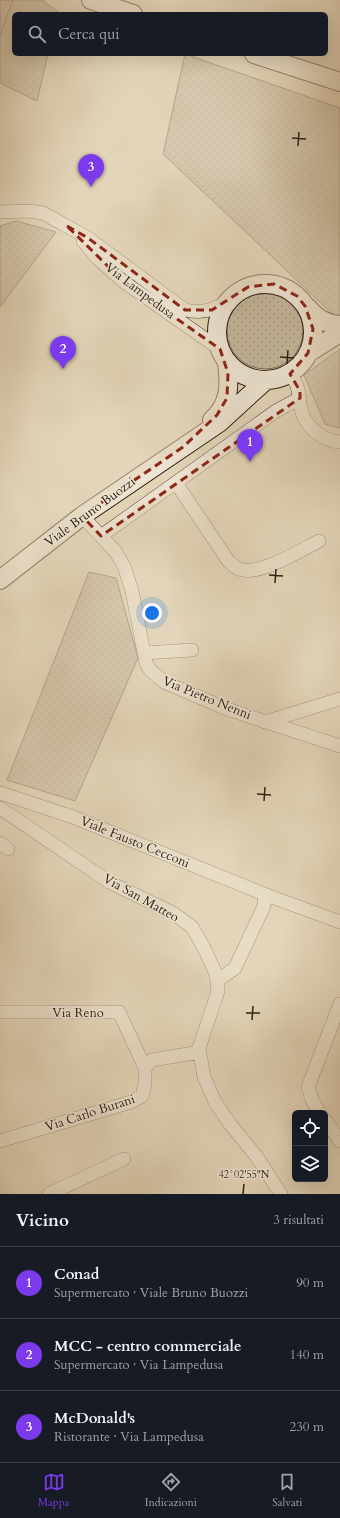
<!DOCTYPE html>
<html lang="it">
<meta charset="utf-8">
<style>
body{margin:0;font-family:Cardo,serif;background:#20242c;color:#f1f3f6}
.controls{position:absolute;right:12px;bottom:12px;display:grid;overflow:hidden;border-radius:6px;box-shadow:0 4px 16px #0002}
.controls button{width:36px;height:36px;display:grid;place-items:center;padding:0;border:0;border-bottom:1px solid #363941;background:#171b24;color:#f1f3f6;font:20px sans-serif}
.you{position:absolute;left:152px;top:613px;width:14px;height:14px;margin:-10px;border:3px solid #fff;border-radius:50%;background:#1a73e8;box-shadow:0 0 0 6px #1a73e833}
.badge{display:grid;place-items:center;width:26px;height:26px;border-radius:50%;background:#7c3aed;color:#fff;font-size:13px;font-weight:700}
.pin{position:absolute;translate:-50% -33px;filter:drop-shadow(0 1px 2px #0008)}
.pin::after{content:'';position:absolute;top:21px;width:14px;height:12px;background:inherit;clip-path:polygon(0 0,100% 0,50% 100%)}
.list{margin:0;padding:0;list-style:none}
h2{display:flex;justify-content:space-between;align-items:center;height:52px;margin:0;padding:0 16px;font-size:17px}
h2 small{font-size:13px;font-weight:400;color:#9ea1a6}
.list li{display:grid;grid-template-columns:26px 1fr auto;gap:12px;align-items:center;box-sizing:border-box;height:72px;padding:0 16px;border-top:1px solid #363941}
.list b{display:block;font-size:15px;white-space:nowrap}
.list p{margin:0;font-size:13px;white-space:nowrap;color:#9ea1a6}
.list em{font-size:13px;font-style:normal;color:#9ea1a6}
.icon{flex:none;width:22px;height:22px;fill:none;stroke:currentColor;stroke-width:2;stroke-linecap:round;stroke-linejoin:round}
.map{position:relative;flex:none;width:340px;height:1194px;overflow:hidden}
.search{position:absolute;background:#171b24;box-shadow:0 4px 16px #0002;left:12px;right:12px;top:12px;height:44px;display:flex;align-items:center;gap:10px;box-sizing:border-box;padding:0 14px;border-radius:6px;color:#9ea1a6;font-size:15px}
.sheet{height:268px;background:#171b24}
nav{display:flex;justify-content:space-around;align-items:center;box-sizing:border-box;height:56px;border-top:1px solid #363941;background:#171b24;font-size:11px;color:#9ea1a6}
nav a{display:grid;justify-items:center;gap:2px}
nav .on{color:#7c3aed}
.map>svg:first-child{display:block}
</style>
<div class="map">
<svg width="340" height="1194" viewBox="0 0 340 1194">
<defs>
<pattern id="grass-dots" width="8" height="8" patternUnits="userSpaceOnUse"><rect width="8" height="8" fill="#c4b79d"/><path d="M2 2h.1M6 6h.1" fill="none" stroke="#a99d86" stroke-width="1.8" stroke-linecap="round"/></pattern>
</defs>
<rect width="100%" height="100%" fill="#e3d6b9"/>
<filter id="stains"><feTurbulence type="fractalNoise" baseFrequency=".005" numOctaves="4"/><feColorMatrix values="0 0 0 0 .2 0 0 0 0 .09 0 0 0 0 .02 0 0 0 .5 -.17"/></filter>
<radialGradient id="worn" r=".72"><stop offset=".6" stop-color="#630" stop-opacity="0"/><stop offset="1" stop-color="#630" stop-opacity=".3"/></radialGradient>
<path fill="url(#grass-dots)" stroke="#786b58" d="M 12,0 L 42,0 L 57,11 L 57,14 L 14,14 L 14,54 L 48,54 L 37,101 L 0,83 L 0,35 Z
M 185,54 L 340,108 L 340,318 L 338,319 L 163,154 Z
M 16,221 L 56,232 L 0,307 L 0,226 Z
M227 331a38 38 0 1 1 76 0a38 38 0 1 1-76 0Z
M 340,349 L 340,428 L 325,424 L 304,375 Z
M 89,572 L 116,578 L 138,658 L 75,801 L 7,780 Z"/>
<path fill="#c4b79d" stroke="#786b58" d="M 0,0 L 13,0 L 0,35 Z"/>
<g fill="none" stroke-linecap="round" stroke-linejoin="round">
<defs>
<path id="minor" d="M 0,212 L 28,211 L 43,213 L 54,219 L 88,238 L 185,310 C 201,314 214,311 227,301
M 83,241 L 98,259 L 124,282 L 220,349
M 290,374 C 303,392 296,395 302,412 C 307,428 323,441 340,442
M 176,483 L 229,562 C 232,564 236,568 239,569 C 258,577 301,550 319,541
M 82,516 L 115,551 L 124,566 L 132,591 L 146,663 L 150,670 L 164,682 L 227,709 L 340,746
M 101,536 L 276,411 L 300,398
M 144,653 L 192,650
M 265,722 L 340,699
M 0,793 L 73,817 L 269,896 L 340,922
M 0,808 L 109,882 L 173,913 L 192,927 L 204,948 L 216,974 L 218,991 L 199,1048 L 204,1077 L 215,1102 L 230,1124 L 257,1157 L 281,1194
M 0,843 L 8,849
M 217,981 L 235,968 L 264,906 L 265,895
M 0,1012 L 119,1012 L 145,1068
M 320,1113 L 312,1100 L 308,1087 L 340,1004
M 325,1120 L 340,1141
M 0,1141 L 131,1102 L 142,1096 L 145,1083 L 145,1068 L 152,1060 L 200,1052
M 49,1194 L 124,1159"/>
<path id="secondary" d="M 91,0 L 133,14
M 254,54 L 340,82
M217 332a48 48 0 1 1 96 0a48 48 0 1 1-96 0Z
M 307,307 C 317,318 325,324 340,325
M 308,353 L 340,333
M 212,420 C 230,404 230,385 227,362
M 0,580 L 82,516 L 219,423 L 265,381"/>
</defs>
<use href="#minor" stroke="#5a4d3c" stroke-width="14"/>
<use href="#secondary" stroke="#2c1f12" stroke-width="20"/>
<use href="#minor" stroke="#ede4d2" stroke-width="13"/>
<use href="#secondary" stroke="#ede4d2" stroke-width="18"/>
</g>
<path d="M0 0H340V1194H0ZM 67,226 L 88,238 L 185,310 L 212,310 L 248,287 L 274,284 L 297,296 L 305,306 L 313,329 L 308,353 L 290,374 L 300,391 L 300,398 L 101,536 L 82,516 L 183,447 L 217,415 L 227,398 L 228,373 L 220,349 L 124,282 Z" fill="#e3d6b9" fill-opacity=".55" fill-rule="evenodd"/>
<path fill="none" stroke="#8f2418" stroke-width="3" stroke-dasharray="8 5" stroke-linejoin="round" d="M 67,226 L 88,238 L 185,310 L 212,310 L 248,287 L 274,284 L 297,296 L 305,306 L 313,329 L 308,353 L 290,374 L 300,391 L 300,398 L 101,536 L 82,516 L 183,447 L 217,415 L 227,398 L 228,373 L 220,349 L 124,282 Z"/>
<path fill="none" stroke="#2c1f12" stroke-width="1.5" d="M 292,138 L 306,139M 298,146 L 299,132M 280,357 L 294,358M 287,364 L 288,350M 269,575 L 283,576M 275,583 L 276,569M 257,794 L 271,795M 264,801 L 265,787M 246,1013 L 260,1013M 252,1020 L 253,1006M 243,1194 L 244,1184"/>
<g text-anchor="middle" dominant-baseline="central" stroke-width="3" stroke-linejoin="round" paint-order="stroke">
<g font-size="13" fill="#2c1f12" stroke="#ede4d2">
<text transform="translate(140 291) rotate(37)">Via Lampedusa</text>
<text transform="translate(90 512) rotate(-36)">Viale Bruno Buozzi</text>
<text transform="translate(207 698) rotate(22)">Via Pietro Nenni</text>
<text transform="translate(135 842) rotate(22)">Viale Fausto Cecconi</text>
<text transform="translate(141 898) rotate(29)">Via San Matteo</text>
<text x="78" y="1013">Via Reno</text>
<text transform="translate(90 1113) rotate(-18)">Via Carlo Burani</text>
</g>
</g>
<g font-size="10" text-anchor="middle" fill="#2c1f12" stroke="#ede4d2" stroke-width="3" stroke-linejoin="round" paint-order="stroke">
<text x="244" y="1178">42°02'55"N</text>
</g>
<rect width="100%" height="100%" filter="url(#stains)"/>
<rect width="100%" height="100%" fill="url(#worn)"/>
</svg>
<div class="controls">
<button><svg class="icon" aria-label="locate" viewBox="0 0 24 24"><circle cx="12" cy="12" r="6"/><path d="M12 2v4M12 18v4M2 12h4M18 12h4"/></svg></button>
<button><svg class="icon" aria-label="layers" viewBox="0 0 24 24"><path d="M12 4l9 5-9 5-9-5zM3 14l9 5 9-5"/></svg></button>
</div>
<div class="you"></div>
<div class="pin badge" style="left:250px;top:462px">1</div>
<div class="pin badge" style="left:63px;top:369px">2</div>
<div class="pin badge" style="left:91px;top:187px">3</div>
<div class="search"><svg class="icon" aria-label="search" viewBox="0 0 24 24"><circle cx="10" cy="10" r="6"/><path d="M15 15l6 6"/></svg>Cerca qui</div>
</div>
<section class="sheet">
<h2>Vicino<small>3 risultati</small></h2>
<ul class="list">
<li><span class="badge">1</span><div><b>Conad</b><p>Supermercato · Viale Bruno Buozzi</p></div><em>90 m</em></li>
<li><span class="badge">2</span><div><b>MCC - centro commerciale</b><p>Supermercato · Via Lampedusa</p></div><em>140 m</em></li>
<li><span class="badge">3</span><div><b>McDonald's</b><p>Ristorante · Via Lampedusa</p></div><em>230 m</em></li>
</ul>
</section>
<nav>
<a class="on"><svg class="icon" aria-label="map" viewBox="0 0 24 24"><path d="M3 6l6-2 6 2 6-2v14l-6 2-6-2-6 2zM9 4v14M15 6v14"/></svg>Mappa</a>
<a><svg class="icon" aria-label="directions" viewBox="0 0 24 24"><path d="M12 3l9 9-9 9-9-9zM9 14v-3h6M13 9l2 2-2 2"/></svg>Indicazioni</a>
<a><svg class="icon" aria-label="saved" viewBox="0 0 24 24"><path d="M7 4h10v16l-5-4-5 4z"/></svg>Salvati</a>
</nav>
